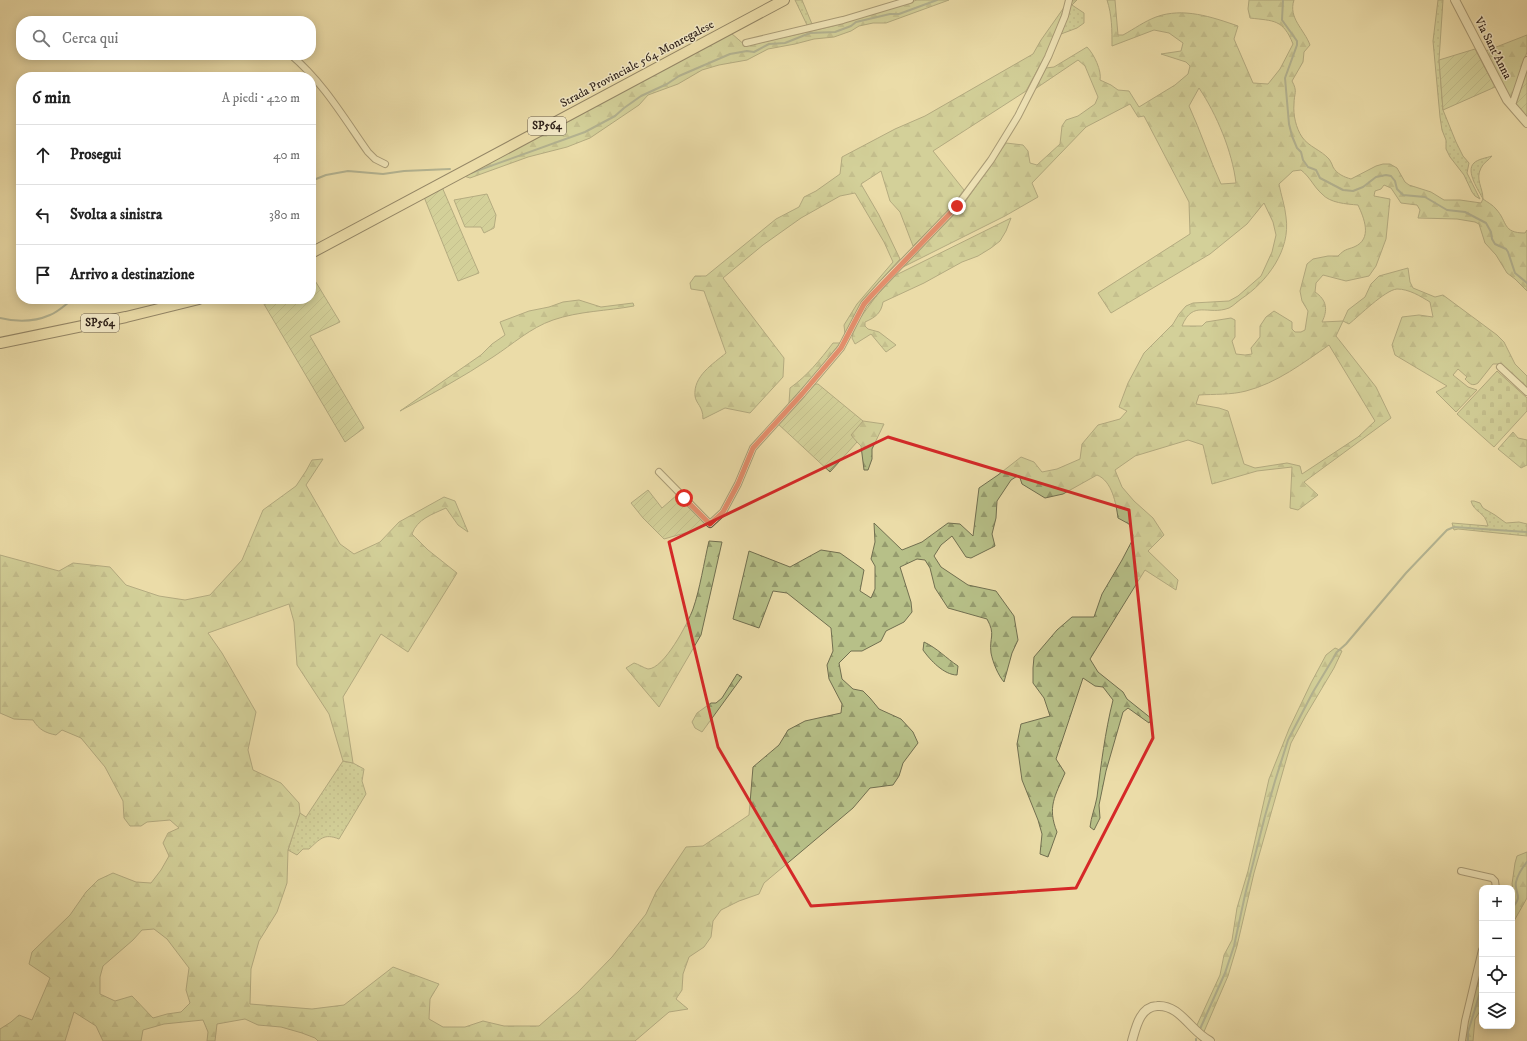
<!DOCTYPE html>
<html lang="it">
<meta charset="utf-8">
<style>
body{margin:0;font-family:"IM FELL DW Pica",serif;background:#f6f6f6;color:#222}
.controls{position:absolute;right:12px;bottom:12px;display:grid;overflow:hidden;border-radius:8px;box-shadow:0 2px 10px #0003}
.controls button{width:36px;height:36px;display:grid;place-items:center;padding:0;border:0;border-bottom:1px solid #e0e0e0;background:#fff;color:#222;font:20px sans-serif}
.stop{position:absolute;width:12px;height:12px;margin:-9px;border:3px solid #d93025;border-radius:50%;background:#fff}
.stop.end{background:#d93025;border-color:#fff;box-shadow:0 1px 4px #0008}
.list{margin:0;padding:0;list-style:none}
h2{display:flex;justify-content:space-between;align-items:center;height:52px;margin:0;padding:0 16px;font-size:17px}
h2 small{font-size:13px;font-weight:400;color:#767676}
.list li{display:grid;grid-template-columns:26px 1fr auto;gap:12px;align-items:center;box-sizing:border-box;height:60px;padding:0 16px;border-top:1px solid #e0e0e0}
.list b{display:block;font-size:15px;white-space:nowrap}
.list em{font-size:13px;font-style:normal;color:#767676}
.icon{flex:none;width:22px;height:22px;fill:none;stroke:currentColor;stroke-width:2;stroke-linecap:round;stroke-linejoin:round}
.map{position:relative;flex:none;width:1527px;height:1041px;overflow:hidden}
.search{position:absolute;background:#fff;box-shadow:0 2px 10px #0003;left:16px;top:16px;width:300px;height:44px;display:flex;align-items:center;gap:10px;box-sizing:border-box;padding:0 14px;border-radius:16px;color:#767676;font-size:15px}
.panel{position:absolute;background:#fff;box-shadow:0 2px 10px #0003;left:16px;top:72px;width:300px;height:232px;border-radius:16px}
.map>svg:first-child{display:block}
</style>
<div class="map">
<svg width="1527" height="1041" viewBox="0 0 1527 1041">
<defs>
<pattern id="grass-dots" width="8" height="8" patternUnits="userSpaceOnUse"><rect width="8" height="8" fill="#b7c088"/><path d="M2 2h.1M6 6h.1" fill="none" stroke="#959b6e" stroke-width="1.8" stroke-linecap="round"/></pattern>
<pattern id="forest-firs" width="22" height="20" patternUnits="userSpaceOnUse"><rect width="22" height="20" fill="#b7c088"/><path d="M5 1l3.5 6h-7zM16 11l3.5 6h-7z" fill="#959b6e"/></pattern>
<pattern id="cemetery-stones" width="16" height="16" patternUnits="userSpaceOnUse"><rect width="16" height="16" fill="#b7c088"/><path d="M2 7V4a2 2 0 0 1 4 0v3zM10 15v-3a2 2 0 0 1 4 0v3z" fill="#959b6e"/></pattern>
<pattern id="garden-furrows" width="10" height="10" patternUnits="userSpaceOnUse"><rect width="10" height="10" fill="#b7c088"/><path d="M-1 1l2-2M0 10L10 0M9 11l2-2" fill="none" stroke="#959b6e"/></pattern>
</defs>
<rect width="100%" height="100%" fill="#ebdca8"/>
<filter id="stains"><feTurbulence type="fractalNoise" baseFrequency=".005" numOctaves="4"/><feColorMatrix values="0 0 0 0 .2 0 0 0 0 .09 0 0 0 0 .02 0 0 0 .5 -.17"/></filter>
<radialGradient id="worn" r=".72"><stop offset=".6" stop-color="#630" stop-opacity="0"/><stop offset="1" stop-color="#630" stop-opacity=".3"/></radialGradient>
<path fill="url(#grass-dots)" stroke="#716f50" d="M 795,0 L 802,0 L 812,24 L 807,25 Z
M 1072,0 L 1077,0 L 1072,5 L 1084,13 L 1084,23 L 1077,28 L 1061,34 Z
M 1438,0 L 1443,0 L 1439,60 L 1443,110 L 1456,142 L 1463,156 L 1469,163 L 1467,173 L 1480,199 L 1475,196 L 1472,192 L 1464,175 L 1450,157 L 1446,149 L 1446,140 L 1442,130 L 1440,117 L 1433,41 Z
M 1492,156 C 1489,160 1483,163 1481,168 C 1475,179 1483,188 1483,199 C 1479,191 1465,171 1474,163 C 1478,159 1486,158 1492,156 Z
M 1471,501 L 1474,501 L 1480,503 L 1483,508 L 1495,515 L 1506,523 L 1519,522 L 1527,524 L 1527,536 L 1458,529 L 1454,530 L 1452,523 L 1488,526 C 1485,511 1474,513 1471,501 Z
M 343,761 L 353,763 L 364,769 L 362,781 L 366,794 L 339,839 C 324,833 320,839 309,849 L 303,849 L 297,855 L 288,850 L 300,813 L 306,817 Z"/>
<path fill="url(#forest-firs)" stroke="#716f50" fill-rule="evenodd" d="M 917,0 L 949,0 L 886,23 L 873,23 L 859,26 L 851,31 L 834,37 L 814,39 L 795,44 L 768,49 L 747,60 L 719,65 L 702,70 L 678,84 L 648,95 L 639,105 L 590,138 L 567,147 L 528,157 L 470,178 L 464,176 L 571,120 L 654,74 L 731,33 L 746,46 L 833,26 Z
M 1107,0 L 1115,0 L 1118,35 L 1123,35 C 1134,29 1145,21 1156,17 C 1183,7 1212,17 1238,26 L 1234,39 L 1253,83 L 1268,84 L 1280,69 L 1293,44 C 1283,19 1274,21 1250,18 L 1248,9 L 1249,0 L 1294,0 C 1288,18 1304,29 1310,45 L 1304,52 L 1303,62 L 1292,81 C 1298,92 1294,93 1294,104 C 1293,115 1296,128 1302,137 C 1309,147 1321,150 1329,159 C 1331,162 1332,164 1333,167 C 1337,174 1344,177 1351,179 L 1376,166 L 1383,164 L 1390,164 L 1397,168 L 1405,182 L 1409,185 L 1431,192 L 1444,200 L 1460,200 L 1481,203 L 1483,199 C 1487,202 1493,205 1496,209 C 1508,222 1502,233 1525,233 L 1527,230 L 1527,291 L 1515,279 L 1507,273 L 1496,255 L 1485,243 L 1479,224 L 1475,222 L 1457,219 L 1418,218 L 1420,210 L 1417,205 L 1401,203 L 1391,188 L 1384,185 L 1381,189 L 1375,191 L 1374,196 L 1390,199 L 1386,239 L 1376,266 L 1369,276 L 1346,281 L 1323,275 L 1316,283 L 1315,292 C 1327,300 1328,310 1322,322 L 1343,321 L 1348,310 L 1365,297 L 1371,284 L 1379,276 L 1408,268 L 1410,282 L 1413,288 L 1435,297 L 1443,295 L 1497,335 L 1504,342 L 1515,364 L 1527,376 L 1527,388 L 1500,364 L 1493,364 L 1478,383 C 1472,387 1469,383 1465,379 L 1467,377 L 1458,369 L 1453,375 L 1468,387 L 1477,390 L 1456,412 L 1436,392 L 1447,386 L 1395,355 L 1392,345 L 1402,317 L 1419,315 L 1433,317 L 1430,302 C 1420,296 1409,289 1397,289 C 1385,290 1359,316 1349,324 L 1343,321 L 1336,336 L 1376,387 L 1391,418 L 1304,482 L 1318,495 L 1298,510 L 1290,508 L 1292,467 L 1257,471 L 1212,484 L 1203,445 L 1188,440 L 1135,456 L 1115,470 L 1122,487 L 1134,501 L 1153,518 L 1164,535 L 1148,551 L 1178,580 L 1176,590 L 1145,570 L 1090,659 L 1098,672 L 1123,692 L 1127,699 L 1152,719 L 1149,723 L 1128,708 L 1123,712 L 1106,771 L 1099,805 L 1100,818 L 1094,830 L 1090,827 C 1091,817 1095,808 1097,797 C 1101,765 1105,732 1113,700 L 1103,687 L 1095,686 L 1083,678 L 1056,759 L 1065,773 C 1055,796 1047,807 1057,832 L 1048,857 L 1040,854 L 1042,834 L 1038,820 L 1022,780 L 1017,744 L 1021,724 L 1050,716 L 1044,698 L 1033,683 L 1033,668 L 1034,657 L 1057,630 L 1072,617 L 1094,617 L 1102,594 L 1122,560 L 1134,537 L 1129,524 L 1118,518 C 1116,503 1112,481 1097,475 L 1063,494 L 1045,498 L 1022,484 L 1019,475 L 1011,480 L 997,501 L 996,518 L 992,534 L 995,546 L 971,558 L 966,557 L 952,536 L 941,545 L 934,556 L 941,567 L 968,585 L 996,591 L 1014,616 L 1018,640 L 1012,653 L 1004,682 C 998,675 993,663 991,653 C 989,637 996,635 987,619 L 948,608 L 935,588 L 930,568 L 925,560 L 917,559 L 900,567 L 911,602 L 912,612 L 904,622 L 886,631 L 881,641 L 862,651 L 851,651 L 839,663 L 842,679 L 853,689 L 863,691 L 870,698 L 879,709 L 901,719 L 913,732 L 918,743 L 903,763 L 899,776 L 893,785 L 870,788 L 853,808 L 764,883 L 759,894 L 739,901 L 721,910 L 713,921 L 711,937 L 704,947 L 689,957 L 683,974 L 682,990 L 676,999 L 688,1009 L 669,1012 L 635,1041 L 318,1041 L 315,1038 L 302,1033 L 281,1027 L 258,1025 L 245,1019 L 217,1024 L 215,1041 L 207,1041 L 208,1032 L 203,1020 L 164,1024 L 143,1030 L 141,1041 L 103,1041 L 96,1026 L 74,1012 L 65,1041 L 0,1041 L 0,1029 L 11,1022 L 19,1015 L 32,1020 L 50,978 L 29,964 L 32,952 L 70,915 L 86,892 L 98,880 L 113,873 L 136,882 L 151,883 L 161,870 L 169,856 L 163,843 L 168,833 L 179,828 L 170,820 L 147,822 L 141,826 L 130,826 L 124,818 L 123,801 L 105,767 L 81,738 L 62,730 L 56,735 C 46,733 39,730 33,720 L 14,719 L 0,713 L 0,555 L 59,571 L 73,563 L 110,567 L 126,585 L 159,596 L 185,600 L 210,595 L 242,560 L 263,510 L 296,486 L 306,471 L 312,460 L 323,459 L 306,485 L 340,544 L 354,554 L 380,542 L 399,522 L 444,497 L 455,501 L 468,532 L 458,525 L 446,508 C 433,514 417,519 412,534 L 428,550 L 457,573 L 408,652 L 381,634 L 343,697 L 353,763 L 343,761 L 329,714 L 297,665 L 294,622 L 289,604 L 208,633 L 222,653 L 256,712 L 248,750 L 253,770 L 281,783 L 299,803 L 300,813 L 288,850 L 287,883 L 277,912 L 259,941 L 251,969 L 250,1004 L 312,1009 L 344,1005 L 393,967 L 439,984 L 430,999 L 429,1019 L 443,1027 L 465,1027 L 483,1021 L 504,1026 L 539,1026 L 578,992 L 612,957 L 646,914 L 656,892 L 686,847 L 703,846 L 749,815 L 753,767 L 779,745 L 788,730 L 805,721 L 841,713 L 842,704 L 829,679 L 827,665 L 833,651 L 831,628 L 787,593 L 773,591 L 759,628 L 733,619 L 749,551 L 790,567 L 821,550 L 840,553 L 864,570 L 860,591 L 871,598 L 875,589 L 875,566 L 871,559 L 875,542 L 874,523 L 902,550 L 922,542 L 948,523 L 960,524 L 973,536 L 979,488 L 998,475 L 1021,457 L 1034,462 L 1042,472 L 1057,469 L 1080,459 L 1082,444 L 1098,425 L 1120,419 L 1127,411 L 1119,407 L 1128,383 L 1144,353 L 1173,324 L 1179,314 L 1186,306 L 1193,303 L 1229,301 L 1238,296 L 1261,276 L 1272,252 L 1276,235 L 1273,222 L 1264,203 L 1247,224 L 1210,254 L 1111,313 L 1098,293 L 1190,234 L 1189,202 L 1144,116 L 1138,117 L 1130,104 L 1086,127 L 1032,183 L 1038,197 L 1005,216 L 903,267 L 963,205 L 1006,143 L 1023,145 L 1028,151 L 1030,163 L 1037,165 L 1060,144 L 1062,126 L 1066,120 L 1078,116 L 1095,104 L 1098,97 L 1085,66 L 1078,60 L 1035,89 L 1046,68 L 1054,67 L 1087,47 C 1094,54 1102,71 1100,80 L 1111,85 L 1118,90 L 1129,91 L 1139,107 L 1175,85 L 1188,74 L 1190,66 L 1186,62 L 1161,54 L 1181,51 L 1183,43 L 1169,33 L 1154,30 L 1112,46 C 1112,30 1112,15 1107,0 ZM 1199,88 C 1217,115 1232,151 1236,183 L 1221,184 C 1209,158 1201,132 1189,106 ZM 1301,170 C 1311,178 1313,186 1322,194 C 1330,203 1346,204 1358,205 C 1364,218 1373,239 1354,247 C 1346,250 1345,249 1338,256 L 1328,256 L 1313,259 L 1307,264 L 1300,291 L 1302,301 L 1308,311 L 1305,330 L 1301,332 L 1295,332 L 1292,329 L 1292,322 L 1274,311 L 1266,317 L 1260,326 L 1260,337 L 1251,348 L 1252,354 L 1245,355 L 1236,354 L 1232,341 L 1235,337 L 1235,320 L 1231,318 L 1206,322 L 1202,326 L 1182,326 C 1193,299 1208,316 1229,308 C 1233,306 1237,302 1241,299 C 1267,282 1291,250 1286,217 C 1285,206 1281,195 1279,184 L 1293,171 ZM 1329,345 L 1375,421 L 1358,437 L 1302,474 L 1300,466 L 1287,463 L 1255,468 L 1244,464 L 1228,411 L 1219,408 L 1196,404 L 1199,395 C 1214,394 1231,395 1246,391 C 1277,383 1303,363 1329,345 ZM 154,929 L 167,939 L 189,968 L 186,990 L 190,1003 L 181,1012 L 167,1014 L 153,1018 L 132,996 L 115,1001 L 100,994 L 100,977 L 103,966 L 133,940 L 142,930 Z
M 1065,6 L 1050,47 L 1026,91 L 933,151 L 964,190 L 953,206 L 913,246 L 900,212 L 890,201 L 881,171 L 861,184 L 879,215 L 900,259 C 877,284 860,303 845,334 L 844,325 L 857,304 L 893,262 L 884,242 L 855,193 L 840,196 L 801,218 L 763,245 L 723,278 L 784,358 L 783,377 L 750,413 L 725,408 L 703,419 C 703,406 696,404 695,396 C 693,376 713,364 726,353 L 704,291 L 691,289 L 690,283 L 695,276 L 706,276 L 776,219 L 799,207 L 804,197 L 816,191 L 840,174 L 842,157 L 895,129 L 925,116 L 1033,54 L 1041,40 Z
M 1527,35 L 1527,52 L 1511,99 L 1486,51 Z
M 1011,218 L 1006,231 L 1000,241 L 991,248 L 978,256 L 962,262 L 924,283 L 883,302 C 881,313 876,317 865,322 L 865,326 L 868,329 L 879,332 L 896,345 L 886,352 L 871,334 L 855,344 L 852,338 L 853,333 L 860,318 L 877,295 L 896,275 Z
M 579,300 L 601,307 L 633,303 L 634,306 C 607,311 579,311 553,320 C 530,328 513,344 493,357 C 463,377 432,394 400,411 L 481,355 L 492,344 L 505,335 L 500,322 L 529,311 L 549,307 L 563,302 Z
M 833,343 L 840,343 L 823,365 L 789,403 L 790,388 C 807,376 820,360 833,343 Z
M 863,421 L 884,424 L 872,449 L 872,459 L 868,470 L 864,470 L 861,446 L 850,435 Z
M 1513,432 L 1518,438 L 1527,440 L 1527,465 L 1521,468 L 1498,449 Z
M 709,541 L 722,542 L 701,635 L 659,707 L 626,668 L 634,663 C 638,664 644,668 648,669 C 664,669 688,623 693,609 C 700,589 704,562 709,541 Z
M 924,642 C 937,648 946,658 958,666 L 957,675 C 944,675 930,660 923,650 Z
M 1335,648 L 1342,651 L 1334,668 L 1306,715 L 1291,743 L 1254,873 L 1237,946 L 1228,976 L 1203,1034 L 1195,1026 L 1197,1025 L 1220,975 L 1224,955 L 1232,940 L 1237,908 L 1248,871 L 1269,779 L 1289,729 L 1311,683 L 1326,655 Z
M 737,674 L 742,677 L 702,732 L 695,728 L 692,722 L 697,713 L 711,703 L 716,703 L 722,698 Z
M 1527,852 L 1527,898 L 1514,921 L 1514,938 L 1512,940 L 1512,901 L 1514,893 L 1512,884 L 1515,863 L 1517,856 Z
M 1482,975 L 1482,1008 L 1475,1019 L 1473,1041 L 1465,1041 C 1466,1019 1472,995 1482,975 Z"/>
<path fill="url(#cemetery-stones)" stroke="#716f50" d="M 1497,371 L 1527,398 L 1527,411 L 1494,447 L 1457,414 Z"/>
<path fill="url(#garden-furrows)" stroke="#716f50" d="M 1475,49 L 1495,87 L 1443,110 L 1439,60 Z
M 1527,69 L 1527,117 L 1516,105 Z
M 442,187 L 479,273 L 458,281 L 424,197 Z
M 487,194 L 496,215 L 494,228 L 484,233 L 481,227 L 465,227 L 454,200 Z
M 311,274 L 340,322 L 310,336 L 364,428 L 345,442 L 261,299 L 311,299 Z
M 813,384 L 818,384 L 863,421 L 851,435 L 857,442 L 830,472 L 777,423 Z
M 648,490 L 662,508 L 677,495 L 705,524 L 692,531 L 664,539 L 643,518 L 631,503 Z"/>
<g fill="none" stroke-linecap="round" stroke-linejoin="round">
<path stroke="#6d7c71" stroke-width="2" d="M 1283,0 L 1282,20 L 1297,41 L 1297,45 L 1285,78 L 1289,124 L 1292,136 L 1297,148 L 1301,152 L 1303,160 L 1308,167 L 1316,170 L 1320,178 L 1343,190 L 1353,191 L 1363,187 L 1376,177 L 1386,175 L 1391,176 L 1395,181 L 1397,189 L 1403,195 L 1425,197 L 1447,210 L 1465,212 L 1486,223 L 1491,232 L 1492,239 L 1495,244 L 1506,249 L 1508,252 L 1515,273 L 1527,283
M 471,173 L 585,132 L 615,116 L 624,108 L 641,96 L 667,84 L 679,76 L 730,54 L 747,51 L 754,52 L 769,44 L 785,43 L 810,33 L 835,32 L 851,26 L 856,22 L 890,14 L 899,14 L 937,0
M 311,181 L 326,175 L 348,171 L 383,174 L 404,171 L 450,169
M 0,318 C 16,322 34,322 50,315 C 58,312 66,304 73,299
M 1512,908 C 1524,895 1514,894 1516,882 C 1518,874 1522,868 1527,862
M 1200,1029 L 1225,973 L 1234,946 L 1245,895 L 1265,816 L 1275,781 L 1288,740 L 1313,692 L 1337,652 L 1346,644 L 1406,573 L 1447,530 L 1454,527 L 1527,532
M 1196,1041 L 1196,1039
M 1468,1041 L 1468,1032 L 1482,986"/>
<defs>
<path id="minor" d="M 231,21 L 247,21
M 746,43 L 843,20 L 910,0
M 291,55 C 323,82 344,118 368,152 L 375,159 L 385,164
M 1511,105 L 1513,102 L 1527,60
M 1500,367 L 1527,392
M 659,472 L 710,524 L 723,512 L 738,484 L 753,448 L 802,394 L 841,348 L 864,304 L 882,284 L 957,206 L 991,160 L 1018,116 L 1048,57 L 1065,16 L 1069,0
M 1461,871 L 1492,878 L 1495,881 L 1496,888
M 1462,1041 L 1465,1021 L 1482,950"/>
<path id="tertiary" d="M 1455,0 L 1507,100 L 1527,123
M 1132,1041 C 1136,1027 1140,1007 1157,1006 C 1180,1004 1191,1032 1210,1041"/>
<path id="primary" d="M 311,253 L 784,0
M 0,343 L 126,317 L 199,299"/>
</defs>
<use href="#minor" stroke="#5b4e3b" stroke-width="8"/>
<use href="#tertiary" stroke="#5b4e3b" stroke-width="10"/>
<use href="#primary" stroke="#2b1e17" stroke-width="12"/>
<use href="#minor" stroke="#f2e8c6" stroke-width="6"/>
<use href="#tertiary" stroke="#f2e8c6" stroke-width="8"/>
<use href="#primary" stroke="#ebdca8" stroke-width="10"/>
</g>
<g fill="none" stroke-linecap="round" stroke-linejoin="round">
<path stroke="#d93025" stroke-width="5" d="M 684,498 L 710,524 L 723,512 L 738,484 L 753,448 L 802,394 L 841,348 L 864,304 L 873,294 L 957,206"/>
</g>
<path d="M0 0H1527V1041H0ZM 888,437 L 1129,510 L 1153,738 L 1076,888 L 811,906 L 718,747 L 669,542 Z" fill="#ebdca8" fill-opacity=".55" fill-rule="evenodd"/>
<path fill="none" stroke="#d62828" stroke-width="3" stroke-linejoin="round" d="M 888,437 L 1129,510 L 1153,738 L 1076,888 L 811,906 L 718,747 L 669,542 Z"/>
<g text-anchor="middle" dominant-baseline="central" stroke-width="3" stroke-linejoin="round" paint-order="stroke">
<g fill="#f2e8c6" stroke="#675b4c" stroke-width="1">
<rect x="528" y="117" width="38" height="18" rx="3"/>
<rect x="81" y="314" width="38" height="18" rx="3"/>
</g>
<g font-size="11" font-weight="bold" fill="#2b1e17">
<text x="547" y="126">SP564</text>
<text x="100" y="323">SP564</text>
</g>
<g font-size="12" fill="#2b1e17" stroke="#f2e8c6">
<text transform="translate(1493 48) rotate(63)">Via Sant'Anna</text>
<text transform="translate(637 64) rotate(-28)">Strada Provinciale 564 Monregalese</text>
</g>
</g>
<rect width="100%" height="100%" filter="url(#stains)"/>
<rect width="100%" height="100%" fill="url(#worn)"/>
</svg>
<div class="controls">
<button>+</button>
<button>−</button>
<button><svg class="icon" aria-label="locate" viewBox="0 0 24 24"><circle cx="12" cy="12" r="6"/><path d="M12 2v4M12 18v4M2 12h4M18 12h4"/></svg></button>
<button><svg class="icon" aria-label="layers" viewBox="0 0 24 24"><path d="M12 4l9 5-9 5-9-5zM3 14l9 5 9-5"/></svg></button>
</div>
<div class="stop" style="left:684px;top:498px"></div>
<div class="stop end" style="left:957px;top:206px"></div>
<div class="search"><svg class="icon" aria-label="search" viewBox="0 0 24 24"><circle cx="10" cy="10" r="6"/><path d="M15 15l6 6"/></svg>Cerca qui</div>
<section class="panel">
<h2>6 min<small>A piedi · 420 m</small></h2>
<ul class="list">
<li><svg class="icon" aria-label="ahead" viewBox="0 0 24 24"><path d="M12 20V5M6 11l6-6 6 6"/></svg><div><b>Prosegui</b></div><em>40 m</em></li>
<li><svg class="icon" aria-label="left" viewBox="0 0 24 24"><path d="M17 20v-9H6M10 6l-5 5 5 5"/></svg><div><b>Svolta a sinistra</b></div><em>380 m</em></li>
<li><svg class="icon" aria-label="arrive" viewBox="0 0 24 24"><path d="M6 21V4h12l-3 4 3 4H6"/></svg><div><b>Arrivo a destinazione</b></div></li>
</ul>
</section>
</div>
